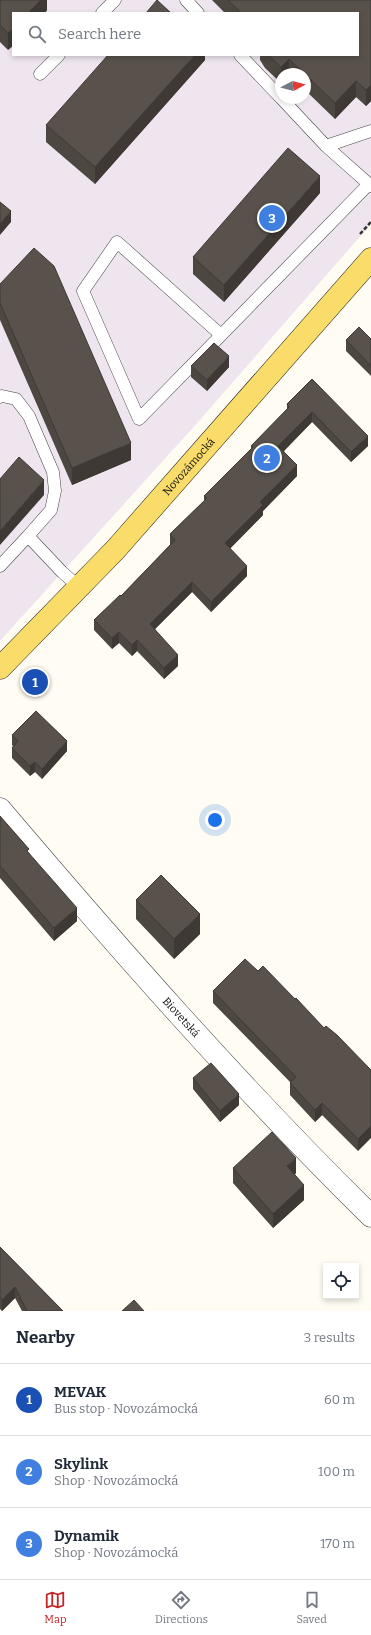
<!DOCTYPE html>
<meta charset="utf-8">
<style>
body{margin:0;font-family:Bitter,serif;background:#f6f6f7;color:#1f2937}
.controls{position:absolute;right:12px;bottom:12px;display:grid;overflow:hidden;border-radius:0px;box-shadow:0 2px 6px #0003}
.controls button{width:36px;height:36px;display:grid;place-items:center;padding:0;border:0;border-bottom:1px solid #e0e1e3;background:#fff;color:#1f2937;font:20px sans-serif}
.compass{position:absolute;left:275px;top:68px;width:36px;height:36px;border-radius:50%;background:#fff;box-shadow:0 2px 6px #0003;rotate:83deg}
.you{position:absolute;left:215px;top:820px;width:14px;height:14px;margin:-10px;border:3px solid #fff;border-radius:50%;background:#1a73e8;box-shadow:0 0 0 6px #1a73e833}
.badge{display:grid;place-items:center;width:26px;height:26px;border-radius:50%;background:#c22627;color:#fff;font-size:13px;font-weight:700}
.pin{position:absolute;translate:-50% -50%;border:2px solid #fff;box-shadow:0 1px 4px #0006}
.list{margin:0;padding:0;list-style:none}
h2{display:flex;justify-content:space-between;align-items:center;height:52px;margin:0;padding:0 16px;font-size:17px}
h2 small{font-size:13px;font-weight:400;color:#747a83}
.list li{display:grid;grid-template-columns:26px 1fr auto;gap:12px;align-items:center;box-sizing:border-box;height:72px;padding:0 16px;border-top:1px solid #e0e1e3}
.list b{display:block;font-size:15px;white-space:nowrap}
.list p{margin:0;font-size:13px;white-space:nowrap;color:#747a83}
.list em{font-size:13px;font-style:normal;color:#747a83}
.icon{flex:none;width:22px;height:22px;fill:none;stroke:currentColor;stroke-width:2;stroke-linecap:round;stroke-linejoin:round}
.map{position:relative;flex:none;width:371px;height:1311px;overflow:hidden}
.search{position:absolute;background:#fff;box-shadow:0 2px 6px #0003;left:12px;right:12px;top:12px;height:44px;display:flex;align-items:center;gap:10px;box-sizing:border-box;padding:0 14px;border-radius:0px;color:#747a83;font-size:15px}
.sheet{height:268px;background:#fff}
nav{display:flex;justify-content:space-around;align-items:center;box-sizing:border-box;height:56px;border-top:1px solid #e0e1e3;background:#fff;font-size:11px;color:#747a83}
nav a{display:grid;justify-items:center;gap:2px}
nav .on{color:#c22627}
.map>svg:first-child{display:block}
</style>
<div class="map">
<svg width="371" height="1311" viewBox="0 0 371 1311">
<rect width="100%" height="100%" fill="#fffdf3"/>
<path fill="#eee5ee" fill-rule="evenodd" d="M 0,0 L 371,0 L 371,224 L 199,421 L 0,641 ZM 13,13 L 358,13 L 358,55 L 13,55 ZM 281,74 L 305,74 L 305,98 L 281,98 Z"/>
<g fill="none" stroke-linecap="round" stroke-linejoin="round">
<defs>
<path id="service" d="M 186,0 L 198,13
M 102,13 L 115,0
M 240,55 L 281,98
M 40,74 L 59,55
M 281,98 L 326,146 L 371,186
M 326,146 L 371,131
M 221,335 L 117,242 L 83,291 L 139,419 L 369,184
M 0,397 L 2,396 L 16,399 L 29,416 L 53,472 L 55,491 L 51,510 L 28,536
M 0,566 L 28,536 L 62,572 L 79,587"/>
<g id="minor">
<path id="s1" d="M 0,809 C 119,949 240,1087 371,1216"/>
</g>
<g id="primary">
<path id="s2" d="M 0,668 L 116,549 L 371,259"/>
</g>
</defs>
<use href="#service" stroke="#434343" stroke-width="13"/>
<use href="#minor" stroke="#434343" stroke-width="23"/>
<use href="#primary" stroke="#212121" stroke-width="23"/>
<path stroke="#323232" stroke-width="2.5" stroke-dasharray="4 2" stroke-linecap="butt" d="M 360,234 L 371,222"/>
<use href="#service" stroke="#fff" stroke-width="12"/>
<use href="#minor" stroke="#fff" stroke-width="22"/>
<use href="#primary" stroke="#f9dc69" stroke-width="22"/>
</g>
<path fill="#4d4741" d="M 0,0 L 47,0 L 47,10 L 45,13 L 13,13 L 8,50 L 0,42 Z
M 212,0 L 371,0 L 371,101 L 366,106 L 356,97 L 335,119 L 305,90 L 305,74 L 281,74 L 281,83 L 265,68 L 260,60 L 260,55 L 358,55 L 358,13 L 225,13 Z
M 205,55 L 205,60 L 95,184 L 46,142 L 46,125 Z
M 320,193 L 224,302 L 193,274 L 193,257 Z
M 0,284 L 131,460 L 72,485 L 0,320 Z
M 371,339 L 371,376 L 346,351 L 346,340 Z
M 191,366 L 229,367 L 207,391 L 191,377 Z
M 312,379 L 368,446 L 351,462 L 312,422 L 284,451 L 297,476 L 263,511 L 263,515 L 230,548 L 247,576 L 211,612 L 192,592 L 155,629 L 178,666 L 164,679 L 137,651 L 132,656 L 119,643 L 112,649 L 94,630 L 94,620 L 121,596 L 170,545 L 170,534 L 204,501 L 204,496 L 251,449 L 251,446 L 287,410 L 287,404 Z
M 12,735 L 67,751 L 42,779 L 35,772 L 30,776 L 12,758 L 12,748 L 13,746 L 12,745 Z
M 0,816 L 29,853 L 77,921 L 54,941 L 0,878 Z
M 136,900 L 200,934 L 174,959 L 136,919 Z
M 258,971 L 295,999 L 324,1028 L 371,1070 L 358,1151 L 322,1115 L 315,1122 L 290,1095 L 290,1082 L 213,1003 L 213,991 Z
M 193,1078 L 239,1105 L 220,1122 L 193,1089 Z
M 233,1168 L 296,1173 L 295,1174 L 304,1200 L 273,1228 L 233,1183 Z
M 0,1247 L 63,1311 L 22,1311 L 15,1298 L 2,1311 L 0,1309 Z"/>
<path fill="#3e3935" d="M 41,0 L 47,0 L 47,10 L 45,13 L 28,13 Z
M 13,29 L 13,46 L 8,50 L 8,33 Z
M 195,55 L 205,55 L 205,60 L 95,184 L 95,167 Z
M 289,59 L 289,74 L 281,74 L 281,67 Z
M 356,81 L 356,97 L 335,119 L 335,103 Z
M 371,85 L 371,101 L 366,106 L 366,90 Z
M 320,176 L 320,193 L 224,302 L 224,285 Z
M 11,211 L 11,222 L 0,235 L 0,224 Z
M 229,356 L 229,367 L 207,391 L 207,380 Z
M 312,412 L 312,422 L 278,457 L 278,446 Z
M 368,436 L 368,446 L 351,462 L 351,452 Z
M 131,443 L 131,460 L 72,485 L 72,468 Z
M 297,465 L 297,476 L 263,511 L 263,515 L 225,554 L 225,543 L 260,502 Z
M 44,480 L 44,495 L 0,545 L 0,531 Z
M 247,566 L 247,576 L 211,612 L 211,602 Z
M 192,582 L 192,592 L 150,634 L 150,624 Z
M 119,632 L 119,643 L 112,649 L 112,638 Z
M 137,640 L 137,651 L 132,656 L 132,645 Z
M 178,655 L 178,666 L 164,679 L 164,668 Z
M 67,741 L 67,751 L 42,779 L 42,769 Z
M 35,762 L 35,772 L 30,776 L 30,766 Z
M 77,908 L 77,921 L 54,941 L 54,928 Z
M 200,914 L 200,934 L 174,959 L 174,939 Z
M 239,1094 L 239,1105 L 220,1122 L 220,1111 Z
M 322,1103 L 322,1115 L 315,1122 L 315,1110 Z
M 371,1126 L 371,1138 L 358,1151 L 358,1139 Z
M 296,1158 L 296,1173 L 287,1181 L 287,1166 Z
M 304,1185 L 304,1200 L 273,1228 L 273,1214 Z
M 15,1287 L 15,1298 L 2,1311 L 2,1300 Z"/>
<path fill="#59524c" stroke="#3e3935" d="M 0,0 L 41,0 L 28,13 L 13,13 L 13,29 L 8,33 L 0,25 Z
M 157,0 L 171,13 L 146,13 Z
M 228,0 L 371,0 L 371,85 L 366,90 L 356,81 L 335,103 L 289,59 L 281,67 L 268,55 L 358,55 L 358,13 L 241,13 Z
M 108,55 L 195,55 L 95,167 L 46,125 Z
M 288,148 L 320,176 L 224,285 L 193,257 Z
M 0,202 L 11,211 L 0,224 Z
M 34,248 L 54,266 L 131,443 L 72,468 L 0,303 L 0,284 Z
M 359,327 L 371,339 L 371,366 L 346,340 Z
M 214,343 L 229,356 L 207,380 L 191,366 Z
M 312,379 L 368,436 L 351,452 L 312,412 L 278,446 L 297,465 L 260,502 L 263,505 L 225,543 L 247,566 L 211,602 L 192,582 L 150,624 L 178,655 L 164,668 L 137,640 L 132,645 L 119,632 L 112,638 L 94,620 L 120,595 L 121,596 L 175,540 L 170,534 L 207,498 L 204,496 L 253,447 L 251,446 L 289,407 L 287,404 Z
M 19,457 L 44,480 L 0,531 L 0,479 Z
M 36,711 L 67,741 L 42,769 L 35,762 L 30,766 L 12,748 L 18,741 L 12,735 Z
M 0,816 L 29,849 L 27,851 L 77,908 L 54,928 L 0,866 Z
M 161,875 L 200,914 L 174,939 L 136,900 Z
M 245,959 L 258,971 L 263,966 L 295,999 L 296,998 L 324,1028 L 326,1026 L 337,1035 L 371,1070 L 371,1126 L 358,1139 L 322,1103 L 315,1110 L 290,1083 L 296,1077 L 213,991 Z
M 211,1063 L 239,1094 L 220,1111 L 193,1078 Z
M 272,1132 L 296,1158 L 287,1166 L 304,1185 L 273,1214 L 233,1168 Z
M 0,1247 L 63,1311 L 27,1311 L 15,1287 L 2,1300 L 0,1298 Z
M 134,1300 L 144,1311 L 122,1311 Z"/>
<g text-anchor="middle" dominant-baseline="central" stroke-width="4" stroke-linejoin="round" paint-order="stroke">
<g font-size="11" fill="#101010" stroke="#fff">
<text stroke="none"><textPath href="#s2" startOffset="276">Novozámocká</textPath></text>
<text stroke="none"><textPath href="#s1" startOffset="276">Biovetská</textPath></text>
</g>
</g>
</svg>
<div class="controls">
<button><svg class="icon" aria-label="locate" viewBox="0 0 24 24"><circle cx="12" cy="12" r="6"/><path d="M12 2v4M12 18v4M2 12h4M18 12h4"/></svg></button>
</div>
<svg class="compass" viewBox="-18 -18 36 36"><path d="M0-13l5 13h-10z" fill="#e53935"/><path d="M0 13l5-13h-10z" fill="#747a83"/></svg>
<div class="you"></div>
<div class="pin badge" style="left:35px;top:682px;background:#1a4fb4">1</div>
<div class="pin badge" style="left:267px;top:458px;background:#3f7fe0">2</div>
<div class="pin badge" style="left:272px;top:218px;background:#3f7fe0">3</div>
<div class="search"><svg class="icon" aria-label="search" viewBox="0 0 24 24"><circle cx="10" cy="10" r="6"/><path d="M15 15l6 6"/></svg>Search here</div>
</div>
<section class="sheet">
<h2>Nearby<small>3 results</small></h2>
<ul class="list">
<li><span class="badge" style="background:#1a4fb4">1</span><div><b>MEVAK</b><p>Bus stop · Novozámocká</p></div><em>60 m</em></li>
<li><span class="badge" style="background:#3f7fe0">2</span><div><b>Skylink</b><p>Shop · Novozámocká</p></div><em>100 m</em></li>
<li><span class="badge" style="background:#3f7fe0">3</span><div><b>Dynamik</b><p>Shop · Novozámocká</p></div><em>170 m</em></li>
</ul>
</section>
<nav>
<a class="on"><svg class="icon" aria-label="map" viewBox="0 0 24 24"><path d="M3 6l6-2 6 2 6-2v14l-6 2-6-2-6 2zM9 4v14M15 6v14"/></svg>Map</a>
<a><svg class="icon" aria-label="directions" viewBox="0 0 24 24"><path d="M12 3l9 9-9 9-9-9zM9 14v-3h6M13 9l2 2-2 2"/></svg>Directions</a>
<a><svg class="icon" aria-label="saved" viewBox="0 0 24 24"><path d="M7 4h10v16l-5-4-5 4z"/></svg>Saved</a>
</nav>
